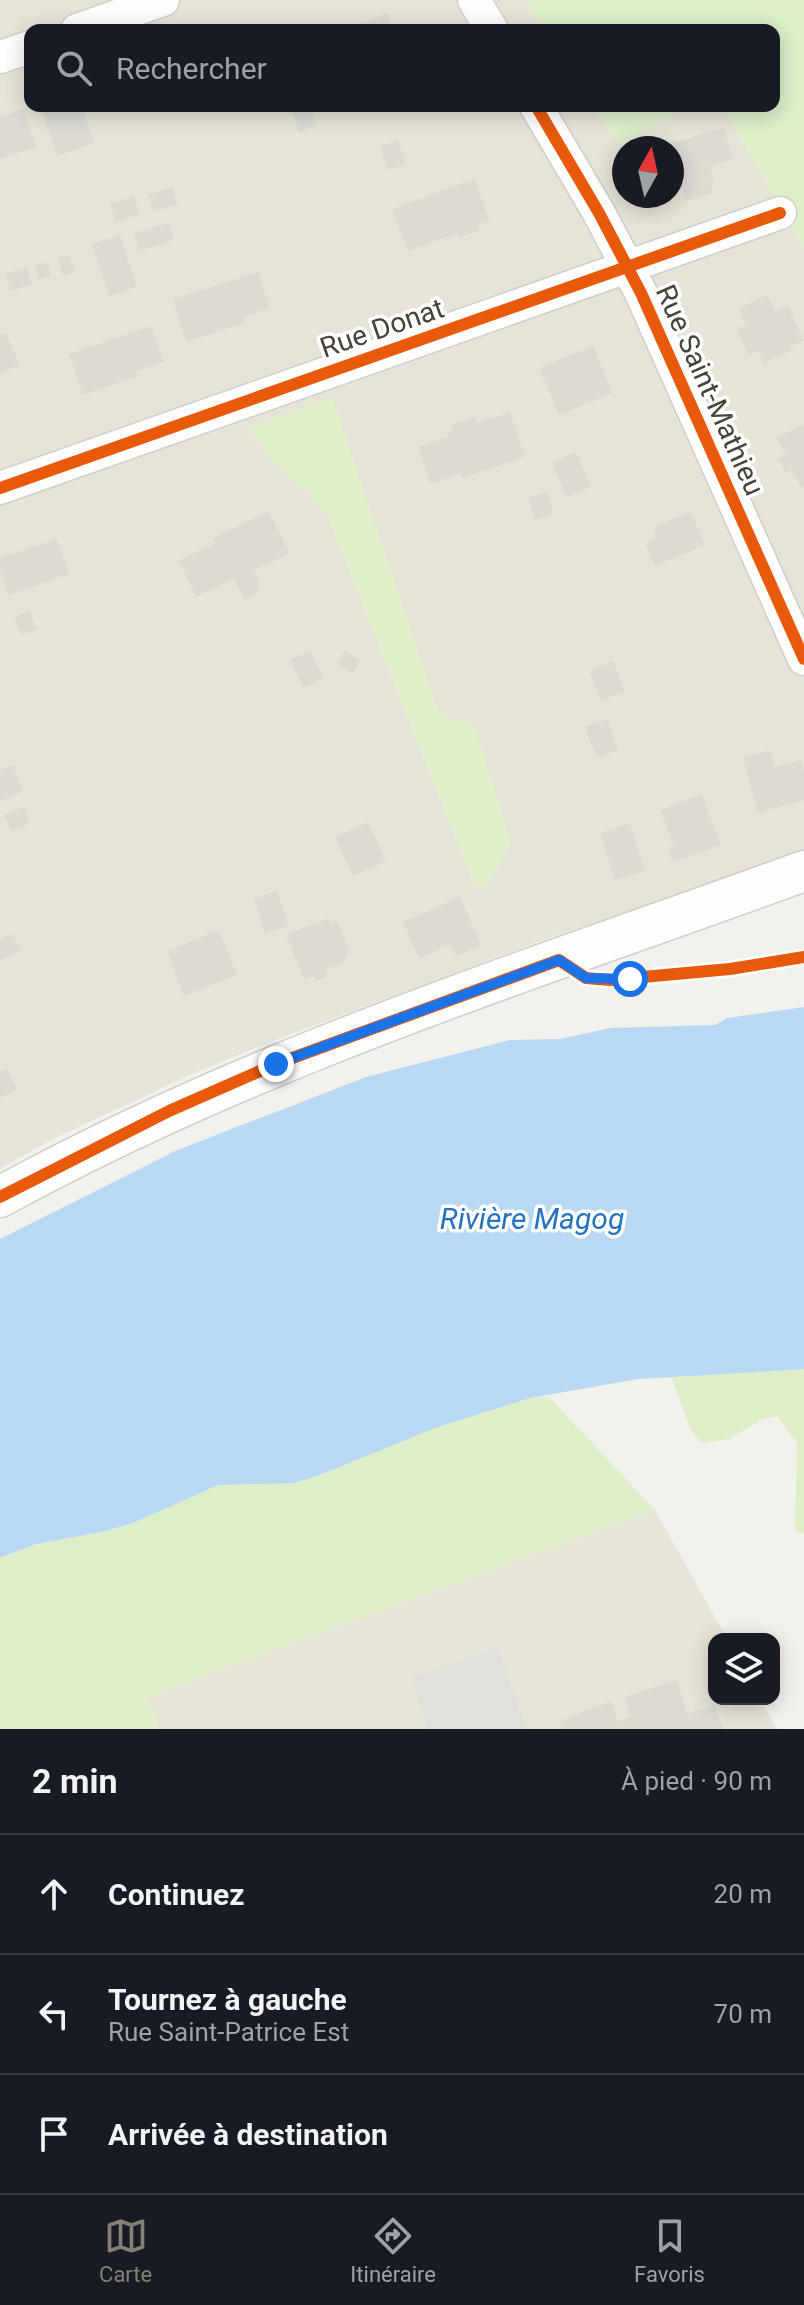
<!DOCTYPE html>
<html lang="fr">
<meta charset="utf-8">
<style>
body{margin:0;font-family:Roboto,sans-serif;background:#242831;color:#f1f3f6}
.controls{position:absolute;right:24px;bottom:24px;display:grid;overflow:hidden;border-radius:16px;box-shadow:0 4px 20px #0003}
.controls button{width:72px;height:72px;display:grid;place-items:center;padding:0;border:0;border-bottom:2px solid #363941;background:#171b24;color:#f1f3f6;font:40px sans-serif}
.compass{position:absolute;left:612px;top:136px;width:72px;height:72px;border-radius:50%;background:#171b24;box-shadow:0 4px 20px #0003;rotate:8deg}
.stop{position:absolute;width:24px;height:24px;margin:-18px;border:6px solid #1a73e8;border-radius:50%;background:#fff}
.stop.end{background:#1a73e8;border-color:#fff;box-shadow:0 2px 8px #0008}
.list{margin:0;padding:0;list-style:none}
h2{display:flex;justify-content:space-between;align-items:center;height:104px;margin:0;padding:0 32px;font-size:34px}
h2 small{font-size:26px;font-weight:400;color:#9ea1a6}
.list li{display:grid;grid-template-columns:52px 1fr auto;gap:24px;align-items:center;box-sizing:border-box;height:120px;padding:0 32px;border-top:2px solid #363941}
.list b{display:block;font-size:30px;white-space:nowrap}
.list p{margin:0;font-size:26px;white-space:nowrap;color:#9ea1a6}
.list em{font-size:26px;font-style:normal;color:#9ea1a6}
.icon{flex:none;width:44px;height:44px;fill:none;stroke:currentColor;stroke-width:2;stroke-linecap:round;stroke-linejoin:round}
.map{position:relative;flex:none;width:804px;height:1729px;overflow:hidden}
.search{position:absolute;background:#171b24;box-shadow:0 4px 20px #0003;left:24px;right:24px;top:24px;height:88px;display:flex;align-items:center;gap:20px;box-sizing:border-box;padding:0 28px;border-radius:16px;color:#9ea1a6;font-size:30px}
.sheet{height:464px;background:#171b24}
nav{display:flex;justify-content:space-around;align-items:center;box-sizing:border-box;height:112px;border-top:2px solid #363941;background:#171b24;font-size:22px;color:#9ea1a6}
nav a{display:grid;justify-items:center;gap:4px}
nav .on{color:#848075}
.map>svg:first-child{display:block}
</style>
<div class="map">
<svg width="804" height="1729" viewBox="0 0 804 1729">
<rect width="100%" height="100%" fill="#f2f1eb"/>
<path fill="#e7e3d8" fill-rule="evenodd" d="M 0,0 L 526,0 L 543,30 L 30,30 L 30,106 L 590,106 L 619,143 L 690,106 L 723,106 L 804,248 L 804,854 L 557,935 L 270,1042 L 194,1073 L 51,1140 L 0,1169 ZM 624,148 L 672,148 L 672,196 L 624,196 Z
M 655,1510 L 727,1639 L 714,1639 L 714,1699 L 760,1699 L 777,1729 L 160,1729 L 146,1697 Z"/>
<path fill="#ddeec9" d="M 526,0 L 804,0 L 804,248 L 723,106 L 774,106 L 774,30 L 543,30 Z
M 590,106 L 690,106 L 619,144 Z
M 332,397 L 440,715 L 474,725 L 511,842 L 487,888 L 473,883 L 326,513 L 310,494 L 273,461 L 247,428 Z
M 804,1369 L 804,1534 L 795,1531 L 797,1443 L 777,1416 L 763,1419 L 729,1439 L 701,1443 L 690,1428 L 671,1376 Z
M 549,1397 L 655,1510 L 147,1697 L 160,1729 L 0,1729 L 0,1558 L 36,1544 L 102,1532 L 133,1523 L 218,1485 L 320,1475 L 435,1428 L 530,1398 Z"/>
<path fill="#e1e0da" d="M 498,1648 L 526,1729 L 428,1729 L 411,1678 Z"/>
<path fill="#b9d8f3" d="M 804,1007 L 804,1369 L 638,1379 L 530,1398 L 435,1428 L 320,1475 L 294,1483 L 218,1485 L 133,1523 L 102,1532 L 36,1544 L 0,1558 L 0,1239 L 175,1151 L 366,1077 L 510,1040 L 560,1039 L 610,1028 L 715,1025 L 727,1018 Z"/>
<path fill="#dcdad3" d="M 388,13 L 394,30 L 343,30 Z
M 40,106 L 82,106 L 94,143 L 57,156 Z
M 297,106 L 309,106 L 316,125 L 299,132 L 291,108 Z
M 23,109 L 36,147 L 0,159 L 0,117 Z
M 724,128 L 733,159 L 710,166 L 714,180 L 710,181 L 713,193 L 685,201 L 682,189 L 672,192 L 672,148 L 658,147 Z
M 398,140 L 406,164 L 388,170 L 380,146 Z
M 474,179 L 490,221 L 477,226 L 479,230 L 459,237 L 458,233 L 408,251 L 392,209 Z
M 172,187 L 178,204 L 154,212 L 148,195 Z
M 134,196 L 140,214 L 116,222 L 110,204 Z
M 169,223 L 174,240 L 139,251 L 134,233 Z
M 120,235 L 137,287 L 109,296 L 92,244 Z
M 69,255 L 75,272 L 63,276 L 58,258 Z
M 47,262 L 51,276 L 38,279 L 35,266 Z
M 26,267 L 32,284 L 11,291 L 5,274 Z
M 258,272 L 270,308 L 243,317 L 245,323 L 186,342 L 173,299 Z
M 767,295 L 775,312 L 788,306 L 804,341 L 790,346 L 792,350 L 763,363 L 758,351 L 748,355 L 736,329 L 746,325 L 739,308 Z
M 151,326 L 164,362 L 136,371 L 138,376 L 83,395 L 69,354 Z
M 6,333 L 20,365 L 0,373 L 0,335 Z
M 593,346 L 612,393 L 559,415 L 539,368 Z
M 510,412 L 525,457 L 462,478 L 461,473 L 430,484 L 418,447 L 449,437 L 447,432 L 452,431 L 451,425 L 475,417 L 477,423 Z
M 804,424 L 804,486 L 801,488 L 792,470 L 785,473 L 779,459 L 786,456 L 777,437 Z
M 576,452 L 591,487 L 567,497 L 552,463 Z
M 547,492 L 554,514 L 535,520 L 528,498 Z
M 269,511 L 290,553 L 254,570 L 260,584 L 256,586 L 259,592 L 244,599 L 234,579 L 196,597 L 179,560 L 216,543 L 213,538 Z
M 691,512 L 705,545 L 655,566 L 645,543 L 657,538 L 653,527 Z
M 57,539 L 69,574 L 9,595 L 0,571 L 0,558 Z
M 29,611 L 37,629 L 22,635 L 14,617 Z
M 310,651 L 324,678 L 303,688 L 290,660 Z
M 344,651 L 360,660 L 353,673 L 337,664 Z
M 613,661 L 625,691 L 601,701 L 589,671 Z
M 607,719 L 618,750 L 597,758 L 585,727 Z
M 770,750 L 775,767 L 801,760 L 804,772 L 804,800 L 758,813 L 743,758 Z
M 13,765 L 23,792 L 0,801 L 0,770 Z
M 702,794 L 721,845 L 673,862 L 668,848 L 674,846 L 660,810 Z
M 24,807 L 30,823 L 11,831 L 4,815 Z
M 368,822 L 386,861 L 353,876 L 335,837 Z
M 630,823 L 645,871 L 615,880 L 600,833 Z
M 277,891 L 289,926 L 265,933 L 254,899 Z
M 460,897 L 481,945 L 456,956 L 451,944 L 419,958 L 403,922 Z
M 329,918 L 331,924 L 337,921 L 350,953 L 345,955 L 347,961 L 326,970 L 328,976 L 316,981 L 314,976 L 304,979 L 286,935 Z
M 219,930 L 237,975 L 184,996 L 167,951 Z
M 12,933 L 21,950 L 0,960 L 0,939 Z
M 7,1069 L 17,1090 L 0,1098 L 0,1072 Z
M 677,1680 L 687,1714 L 714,1705 L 723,1729 L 562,1729 L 559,1721 L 612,1701 L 618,1722 L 631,1716 L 625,1697 Z"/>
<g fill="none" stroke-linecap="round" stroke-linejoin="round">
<defs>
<path id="minor" d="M 474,0 L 492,30
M 77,30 L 163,0
M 0,57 L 30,47
M 536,106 L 599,213 L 641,293 L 804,659
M 0,488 L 780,213"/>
<path id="tertiary" d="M 0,1197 C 254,1057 532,970 804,871"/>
</defs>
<use href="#minor" stroke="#d0cec8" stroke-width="35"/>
<use href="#tertiary" stroke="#d0cec8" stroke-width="43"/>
<use href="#minor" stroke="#fdfdfc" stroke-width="32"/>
<use href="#tertiary" stroke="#fdfdfc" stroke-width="40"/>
<defs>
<path id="cycleway" d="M 536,106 L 599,213 L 641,293 L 804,659
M 0,488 L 780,213
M 0,1197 L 169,1111 L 276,1064 L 559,960 L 586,978 L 610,980 L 730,969 L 804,957"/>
</defs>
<use href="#cycleway" stroke="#fff" stroke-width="17"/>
<use href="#cycleway" stroke="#e8590c" stroke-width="12"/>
</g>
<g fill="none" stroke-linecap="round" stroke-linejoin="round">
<path stroke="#1a73e8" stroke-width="10" d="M 276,1064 L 559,960 L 586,978 L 630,979"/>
</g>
<g text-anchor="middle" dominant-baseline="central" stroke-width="7" stroke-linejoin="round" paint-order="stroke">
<g font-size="28" fill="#494336" stroke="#fff">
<text transform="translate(382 328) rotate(-19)">Rue Donat</text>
<text transform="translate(710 390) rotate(66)">Rue Saint-Mathieu</text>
</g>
<g font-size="30" font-style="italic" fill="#2573bf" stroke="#fff">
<text x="532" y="1218">Rivière Magog</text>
</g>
</g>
</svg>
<div class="controls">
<button><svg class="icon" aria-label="layers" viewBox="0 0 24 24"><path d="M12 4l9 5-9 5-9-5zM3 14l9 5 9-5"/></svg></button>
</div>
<svg class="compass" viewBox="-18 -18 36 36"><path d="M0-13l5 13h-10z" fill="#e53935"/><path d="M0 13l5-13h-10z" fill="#9ea1a6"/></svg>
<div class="stop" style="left:630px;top:979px"></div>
<div class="stop end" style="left:276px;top:1064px"></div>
<div class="search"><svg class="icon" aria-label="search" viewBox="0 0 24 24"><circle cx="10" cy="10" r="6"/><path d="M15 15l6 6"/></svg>Rechercher</div>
</div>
<section class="sheet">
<h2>2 min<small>À pied · 90 m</small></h2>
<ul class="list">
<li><svg class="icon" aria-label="ahead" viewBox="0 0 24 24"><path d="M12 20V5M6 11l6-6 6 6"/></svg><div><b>Continuez</b></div><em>20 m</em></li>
<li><svg class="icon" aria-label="left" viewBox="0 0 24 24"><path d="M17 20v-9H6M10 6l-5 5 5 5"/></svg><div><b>Tournez à gauche</b><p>Rue Saint-Patrice Est</p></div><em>70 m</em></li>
<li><svg class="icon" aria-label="arrive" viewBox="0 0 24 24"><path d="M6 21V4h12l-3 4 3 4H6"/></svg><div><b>Arrivée à destination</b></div></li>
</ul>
</section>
<nav>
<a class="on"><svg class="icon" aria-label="map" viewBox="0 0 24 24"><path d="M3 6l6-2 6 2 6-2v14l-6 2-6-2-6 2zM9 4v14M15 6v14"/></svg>Carte</a>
<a><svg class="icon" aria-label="directions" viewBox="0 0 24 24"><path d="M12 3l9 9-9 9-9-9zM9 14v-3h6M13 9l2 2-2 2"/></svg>Itinéraire</a>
<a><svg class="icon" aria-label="saved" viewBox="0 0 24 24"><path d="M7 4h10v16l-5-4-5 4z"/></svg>Favoris</a>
</nav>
